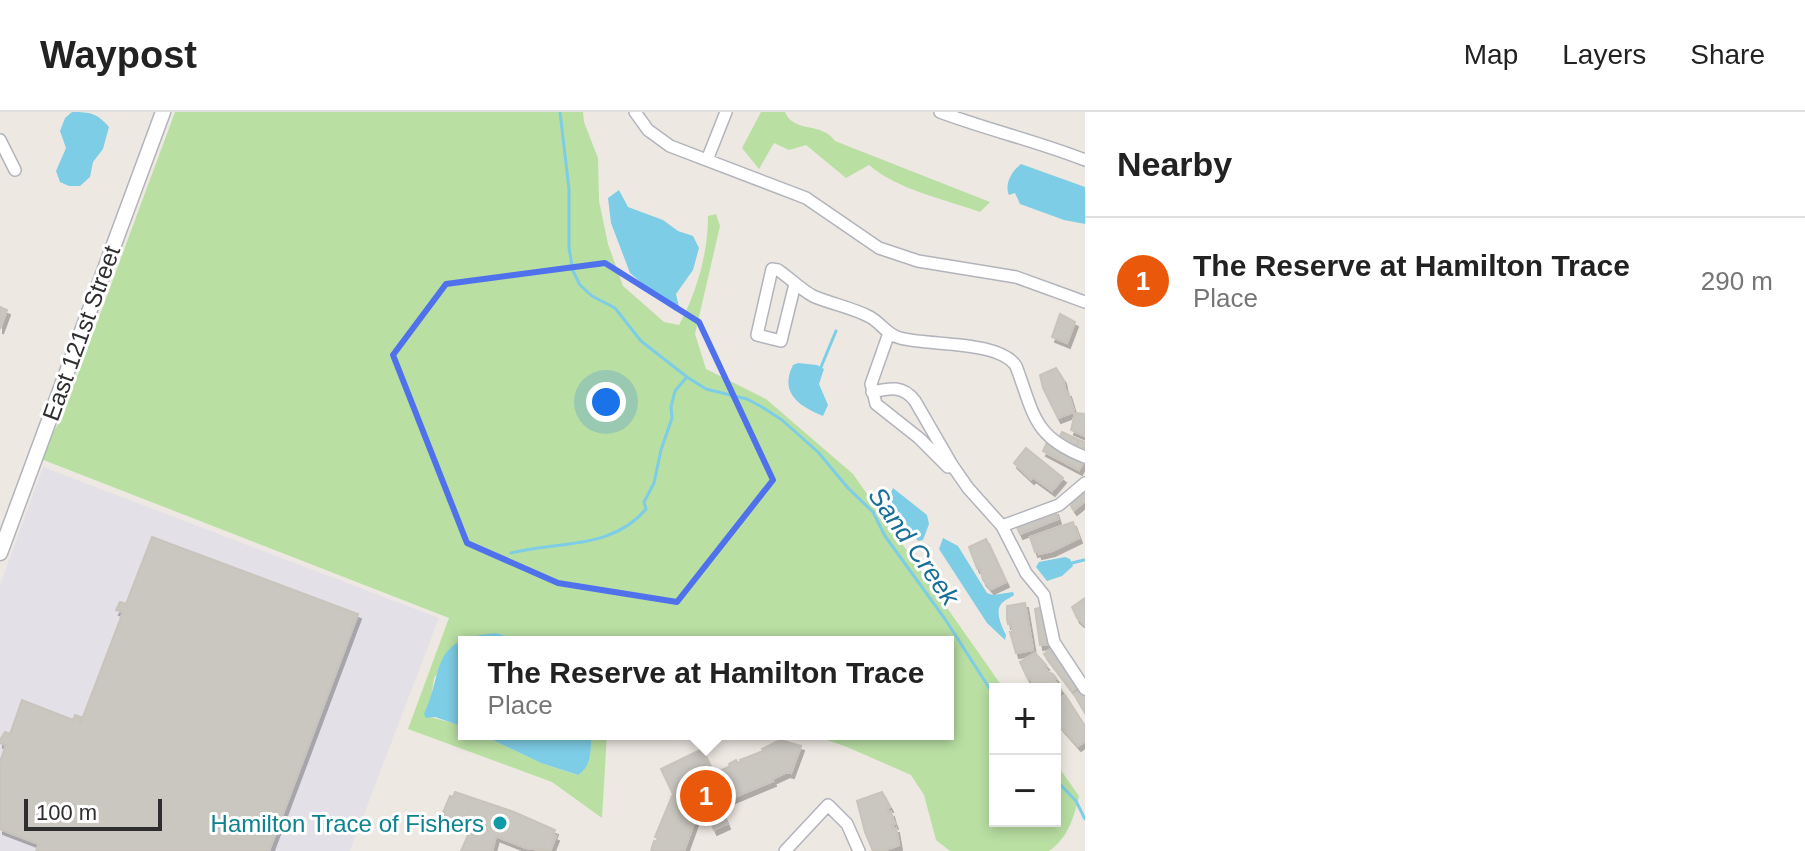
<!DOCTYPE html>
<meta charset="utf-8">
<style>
body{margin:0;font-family:Helvetica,sans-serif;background:#f2f2f2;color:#222}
.controls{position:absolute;right:24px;bottom:24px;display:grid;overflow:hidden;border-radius:0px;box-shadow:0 4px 12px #0003}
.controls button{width:72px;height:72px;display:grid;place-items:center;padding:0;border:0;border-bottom:2px solid #e0e0e0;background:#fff;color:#222;font:40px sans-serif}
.scale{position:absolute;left:24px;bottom:20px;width:138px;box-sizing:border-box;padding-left:8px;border:4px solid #2e2e2e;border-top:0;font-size:22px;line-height:28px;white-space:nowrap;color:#2e2e2e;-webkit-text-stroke:6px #fff;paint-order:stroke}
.you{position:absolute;left:606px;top:290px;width:28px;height:28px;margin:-20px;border:6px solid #fff;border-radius:50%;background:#1a73e8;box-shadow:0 0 0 12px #1a73e833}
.badge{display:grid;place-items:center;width:52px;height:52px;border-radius:50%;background:#ea580c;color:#fff;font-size:26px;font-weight:700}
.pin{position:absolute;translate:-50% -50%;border:4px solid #fff;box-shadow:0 2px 8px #0006}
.popup{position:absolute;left:458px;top:524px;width:496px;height:104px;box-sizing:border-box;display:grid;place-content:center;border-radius:0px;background:#fff;filter:drop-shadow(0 2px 6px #0005);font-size:26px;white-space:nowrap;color:#767676}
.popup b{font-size:30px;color:#222}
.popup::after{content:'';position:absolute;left:50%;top:100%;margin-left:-16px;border:16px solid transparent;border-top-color:#fff}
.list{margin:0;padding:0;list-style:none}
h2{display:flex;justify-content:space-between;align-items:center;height:104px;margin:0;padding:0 32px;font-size:34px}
h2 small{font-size:26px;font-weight:400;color:#767676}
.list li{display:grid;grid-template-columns:52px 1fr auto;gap:24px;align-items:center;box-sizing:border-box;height:128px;padding:0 32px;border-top:2px solid #e0e0e0}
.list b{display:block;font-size:30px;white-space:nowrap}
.list p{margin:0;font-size:26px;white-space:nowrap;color:#767676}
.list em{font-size:26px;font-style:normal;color:#767676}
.map{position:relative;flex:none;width:1085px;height:739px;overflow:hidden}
header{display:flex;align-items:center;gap:48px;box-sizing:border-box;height:112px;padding:0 40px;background:#fff;border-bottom:2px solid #e0e0e0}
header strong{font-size:38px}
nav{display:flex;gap:44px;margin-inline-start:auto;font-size:28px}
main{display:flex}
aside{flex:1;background:#fff}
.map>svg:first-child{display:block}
</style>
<header>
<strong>Waypost</strong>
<nav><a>Map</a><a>Layers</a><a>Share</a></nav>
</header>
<main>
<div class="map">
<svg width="1085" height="739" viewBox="0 0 1085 739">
<defs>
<filter id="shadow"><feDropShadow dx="3" dy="5" stdDeviation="0" flood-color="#0004"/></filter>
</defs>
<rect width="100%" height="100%" fill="#eee8e2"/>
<path fill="#e3e1e7" d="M 43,355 L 439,506 L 350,739 L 0,739 L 0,473 Z"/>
<path fill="#b9dfa3" d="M 175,0 L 583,0 L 584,10 L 598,46 L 599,89 L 608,132 L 623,174 L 664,210 L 679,213 C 697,180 708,141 708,104 L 716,102 L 720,114 L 695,222 L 706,257 L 766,287 L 853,362 L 1004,577 L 995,577 L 995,709 L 1055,709 L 1055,650 L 1079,684 C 1074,705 1068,726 1049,739 L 950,739 L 936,728 L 924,683 L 911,663 L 847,635 L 810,622 L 948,622 L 948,530 L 526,530 L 496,521 L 462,529 L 434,566 L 430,593 L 426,598 L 430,605 L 460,613 L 464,615 L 464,622 L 480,622 L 541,651 L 577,663 L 590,645 L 591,622 L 607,622 L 602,706 L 552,670 L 408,617 L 449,506 L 41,347 L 44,334 L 61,308 Z
M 761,0 L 785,0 C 793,21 823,10 835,29 L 990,90 L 980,100 C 944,87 898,78 869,53 L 846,66 L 806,33 L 789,38 L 774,31 L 759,57 L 742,36 Z"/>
<path fill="#7ecde6" d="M 72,0 C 90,0 97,1 109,15 L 103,37 L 93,50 L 90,65 L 80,74 L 69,74 L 60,70 L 56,59 L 66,36 L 60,19 L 65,6 Z
M 1021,52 L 1085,75 L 1085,112 L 1064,108 L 1020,92 L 1015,81 L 1009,83 C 1004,72 1012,59 1021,52 Z
M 619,78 L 628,95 L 663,108 L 678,119 L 693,124 L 699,136 L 693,158 L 676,182 L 679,195 L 675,199 L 630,161 L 611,111 L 608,86 Z
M 798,251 L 817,253 L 824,257 L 819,272 L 828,293 L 823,304 C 799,294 779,281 793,253 Z
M 893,376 L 927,403 L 929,412 L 923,428 L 918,429 L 889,386 Z
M 943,426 L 958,434 L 987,481 L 993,483 L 1013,480 L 1014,483 C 1010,486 1006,487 1002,491 C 994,499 1002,515 1006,523 L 1005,528 L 987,511 L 939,437 Z
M 1065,445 L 1070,447 L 1073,454 L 1062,464 L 1047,469 L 1036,455 L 1039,450 Z
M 496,521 L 526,530 L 464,530 L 464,615 L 435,605 L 426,606 L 424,602 C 445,558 428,527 496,521 Z
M 480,622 L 591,622 C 591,638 592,654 578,663 L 541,651 Z"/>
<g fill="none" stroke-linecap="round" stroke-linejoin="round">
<path stroke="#7ecde6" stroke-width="3" d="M 560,0 L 569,77 L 569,136 L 573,159 L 580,173 L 592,184 L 615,196 L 641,229 L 687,265 L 706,277 L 747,287 L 762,295 L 782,308 L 818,340 L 848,376 L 873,400 L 885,424 L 945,507 L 995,585
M 821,255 L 836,219
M 511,441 C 557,429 612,438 646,397 L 644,390 L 654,371 L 661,338 L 672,306 L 671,295 L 675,279 L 686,266
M 1072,451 L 1084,448
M 1055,667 L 1076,689 L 1085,707"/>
</g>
<path fill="#cac6c0" stroke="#c9c4bb" stroke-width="2" filter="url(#shadow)" d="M 0,195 L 7,198 L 0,217 Z
M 1060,202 L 1075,210 L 1067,231 L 1052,225 Z
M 1056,256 L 1063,267 L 1066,281 L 1068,280 L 1074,300 L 1058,306 L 1043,276 L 1040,263 Z
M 1075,301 L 1085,302 L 1085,324 L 1071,318 Z
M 1062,320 L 1079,328 L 1076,337 L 1058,328 Z
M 1079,328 L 1085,330 L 1085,340 L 1076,337 Z
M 1047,330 L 1084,349 L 1079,358 L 1043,339 Z
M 1026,336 L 1063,366 L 1052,379 L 1033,365 L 1031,367 L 1014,351 Z
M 1085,378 L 1085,389 L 1074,398 L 1069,391 Z
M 1055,398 L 1058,407 L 1020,422 L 1016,413 Z
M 1073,410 L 1079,426 L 1052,439 L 1039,442 L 1038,439 L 1035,440 L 1030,425 Z
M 152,425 L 358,502 L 269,739 L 36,739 L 39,732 L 0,717 L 0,650 L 6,633 L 0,631 L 0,628 L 5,620 L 10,622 L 22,588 L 73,608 L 75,603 L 81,605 L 79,609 L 81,610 L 123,500 L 116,498 L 120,490 L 126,492 Z
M 986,427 L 1006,470 L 991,477 L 983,468 L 980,455 L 977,456 L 969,435 Z
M 1085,486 L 1085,513 L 1077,506 L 1072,495 Z
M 1025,491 L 1033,538 L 1016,541 L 1010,520 L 1013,520 L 1011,511 L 1008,512 L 1007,507 L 1007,494 Z
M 1043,495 L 1049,532 L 1040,533 L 1035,497 Z
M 1052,536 L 1080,573 L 1072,579 L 1044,542 Z
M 1035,541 L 1046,553 L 1044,554 L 1048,560 L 1053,562 L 1056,566 L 1054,568 L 1062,579 L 1055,583 L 1055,577 L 1035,577 L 1030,565 L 1028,567 L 1026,563 L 1020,550 Z
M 1082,577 L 1085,582 L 1085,601 L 1074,582 Z
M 1065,583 L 1085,614 L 1085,629 L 1078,634 L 1055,608 L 1055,589 Z
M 780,628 L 801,634 L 791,661 L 787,660 L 772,667 L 773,669 L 725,689 L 726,692 L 696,706 L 684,739 L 651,739 L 654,729 L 656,730 L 658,726 L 655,725 L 673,682 L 661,657 L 702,637 L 714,662 L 730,654 L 729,652 L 736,648 L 738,651 L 741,650 L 740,648 L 763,639 L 762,637 Z
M 455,680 L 514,700 L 555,718 L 553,723 L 556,724 L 550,739 L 526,736 L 496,724 L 492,739 L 461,739 L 469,721 L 476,723 L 478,717 L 442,703 L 450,684 L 453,685 Z
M 882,680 L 890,695 L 887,696 L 889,701 L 891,700 L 893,707 L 895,712 L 892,713 L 893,717 L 896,716 L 899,733 L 883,739 L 873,739 L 865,720 L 857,689 Z
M 720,695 L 727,712 L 714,718 L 707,701 Z"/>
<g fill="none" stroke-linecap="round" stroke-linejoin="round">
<defs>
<path id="minor" d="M 635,0 L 648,18 L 670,34 L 806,86 L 879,136 L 918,149 L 1016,165 L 1085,190
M 940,0 C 988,18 1037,29 1085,48
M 0,28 L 15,58
M 707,48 L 726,0
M 795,172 L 781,229 L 757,223 L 772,157 L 778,158 C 790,166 800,177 813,184 C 831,192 851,195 870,205 C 881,211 887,223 900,226 C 929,234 999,228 1016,254 C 1034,302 1033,325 1085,345
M 889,221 L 871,272 L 876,292 L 919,326 L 948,355
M 872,280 C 890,276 903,273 915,289 L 952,353 L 968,376 L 1002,414 L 1026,461 L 1044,483 L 1054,530 L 1085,577
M 1002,414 L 1059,393 L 1085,371
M 785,739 L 828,693 L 847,712 L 859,739"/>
<path id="tertiary" d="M 0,441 L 163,0"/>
</defs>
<use href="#minor" stroke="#b2b4bc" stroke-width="14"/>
<use href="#tertiary" stroke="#b2b4bc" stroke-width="17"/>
<use href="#minor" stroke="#fff" stroke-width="11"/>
<use href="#tertiary" stroke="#fff" stroke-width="14"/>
</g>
<path fill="none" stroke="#5071ec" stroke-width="6" stroke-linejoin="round" d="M 605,151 L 699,210 L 773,368 L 677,490 L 558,471 L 467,431 L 393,243 L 446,172 Z"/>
<circle fill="#0f9aa8" stroke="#fff" stroke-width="3" cx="500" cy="711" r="8"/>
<g text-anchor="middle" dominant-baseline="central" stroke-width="6" stroke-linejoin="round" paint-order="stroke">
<g font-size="24" fill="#2e2e2e" stroke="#fff">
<text transform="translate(81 221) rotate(-70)">East 121st Street</text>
</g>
<g font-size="24" fill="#0d838f" stroke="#fff" text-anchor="end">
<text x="484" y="711">Hamilton Trace of Fishers</text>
</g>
<g font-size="26" font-style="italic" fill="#196e97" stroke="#fff">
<text transform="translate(914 434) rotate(55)">Sand Creek</text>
</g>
</g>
</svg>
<div class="controls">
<button>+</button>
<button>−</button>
</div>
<div class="scale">100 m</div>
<div class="you"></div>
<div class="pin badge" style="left:706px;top:684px">1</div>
<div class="popup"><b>The Reserve at Hamilton Trace</b>Place</div>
</div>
<aside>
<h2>Nearby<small></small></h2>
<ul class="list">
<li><span class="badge">1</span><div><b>The Reserve at Hamilton Trace</b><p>Place</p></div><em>290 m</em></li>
</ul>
</aside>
</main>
